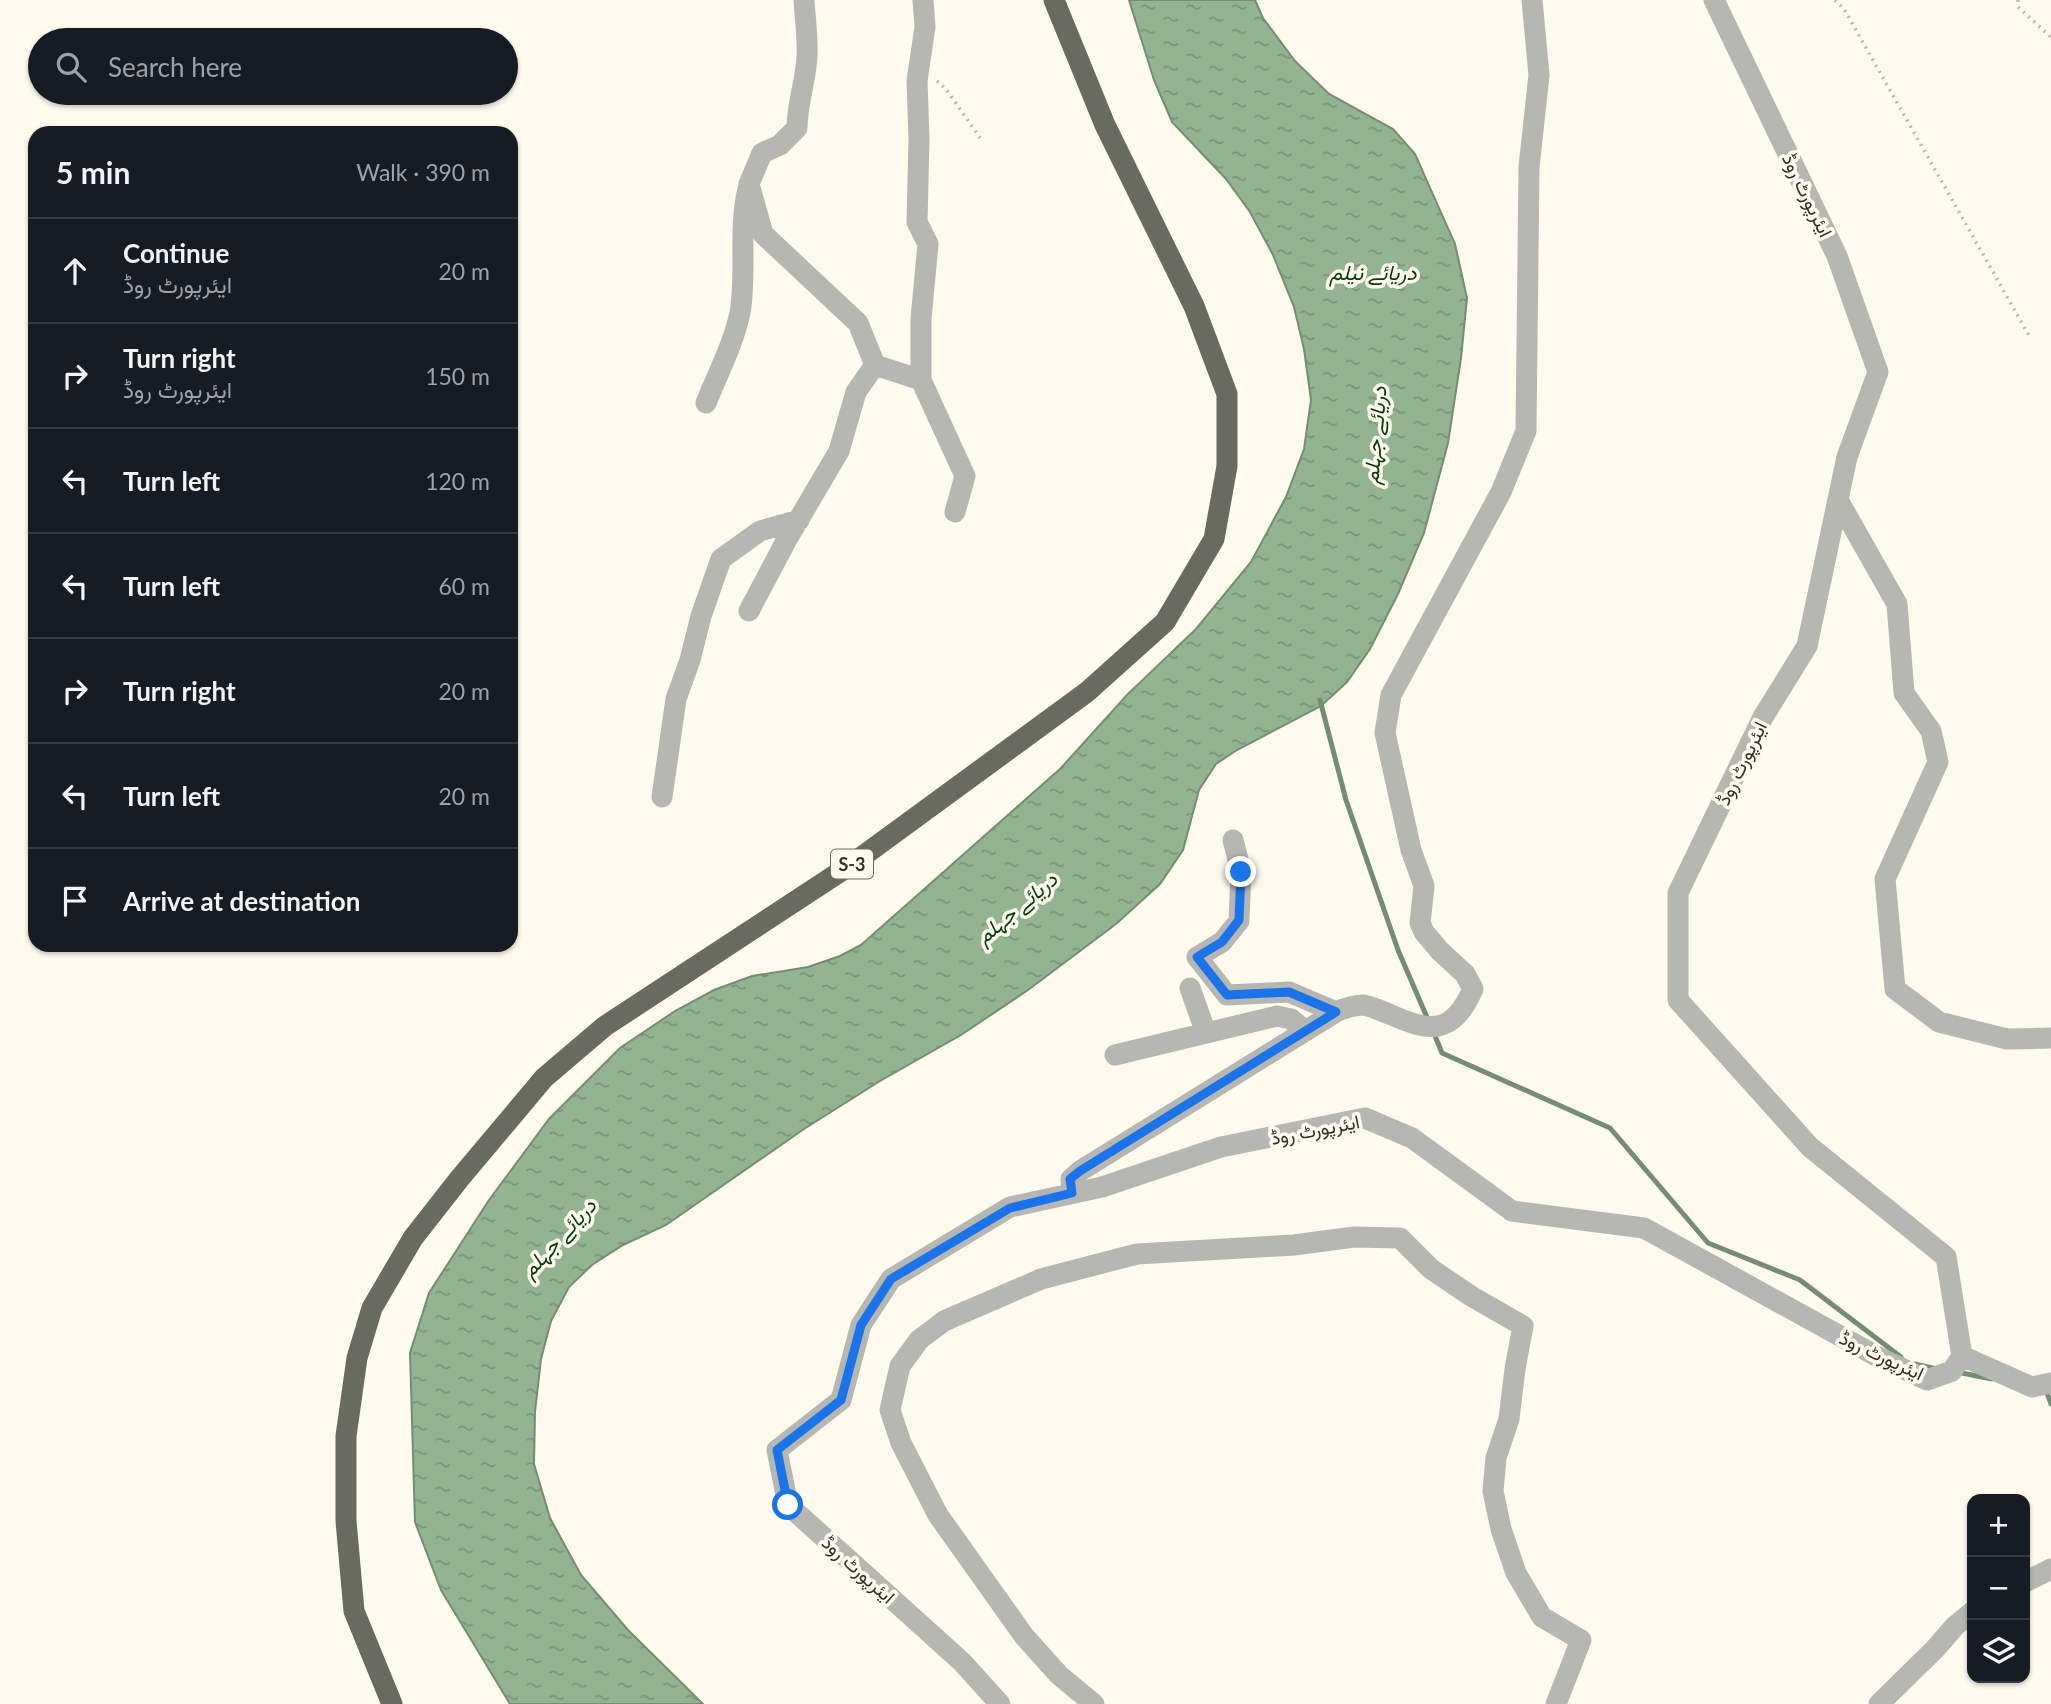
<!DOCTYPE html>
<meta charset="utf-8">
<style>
body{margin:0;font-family:Lato,Vazirmatn,sans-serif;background:#20242c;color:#f1f3f6}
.controls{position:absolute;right:21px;bottom:21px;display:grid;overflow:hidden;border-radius:14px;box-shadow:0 2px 5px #0004}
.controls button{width:63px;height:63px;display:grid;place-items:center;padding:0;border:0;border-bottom:2px solid #363941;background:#171b24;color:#f1f3f6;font:35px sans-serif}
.stop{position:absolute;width:21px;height:21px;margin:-16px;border:5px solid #1a73e8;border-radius:50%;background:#fff}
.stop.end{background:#1a73e8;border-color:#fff;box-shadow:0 2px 7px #0008}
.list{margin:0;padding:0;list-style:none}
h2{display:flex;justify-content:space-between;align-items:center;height:91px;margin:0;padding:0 28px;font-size:30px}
h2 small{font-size:23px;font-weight:400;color:#9ea1a6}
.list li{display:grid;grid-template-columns:46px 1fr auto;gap:21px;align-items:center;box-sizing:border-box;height:105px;padding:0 28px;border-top:2px solid #363941}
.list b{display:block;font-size:26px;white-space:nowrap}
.list p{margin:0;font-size:23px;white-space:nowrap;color:#9ea1a6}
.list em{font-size:23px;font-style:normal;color:#9ea1a6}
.icon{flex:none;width:38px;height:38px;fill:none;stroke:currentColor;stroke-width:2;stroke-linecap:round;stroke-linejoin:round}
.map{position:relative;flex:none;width:2051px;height:1704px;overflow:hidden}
.search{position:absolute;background:#171b24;box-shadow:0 2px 5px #0004;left:28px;top:28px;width:490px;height:77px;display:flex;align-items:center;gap:18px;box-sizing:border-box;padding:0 24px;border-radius:38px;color:#9ea1a6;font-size:26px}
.panel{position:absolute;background:#171b24;box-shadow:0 2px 5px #0004;left:28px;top:126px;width:490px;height:826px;border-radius:21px}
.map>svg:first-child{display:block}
</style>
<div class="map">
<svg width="2051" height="1704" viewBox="0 0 2051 1704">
<defs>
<pattern id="water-ripples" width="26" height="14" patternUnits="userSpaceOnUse" patternTransform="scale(1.75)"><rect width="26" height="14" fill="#92b590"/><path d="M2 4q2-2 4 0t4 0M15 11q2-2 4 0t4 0" fill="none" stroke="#789476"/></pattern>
</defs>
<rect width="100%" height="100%" fill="#fefaed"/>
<path fill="url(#water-ripples)" stroke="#758d72" stroke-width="2" d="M 1129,0 L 1255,0 L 1263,18 L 1295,61 L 1329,94 L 1393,129 L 1415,154 L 1455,244 L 1467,298 L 1461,358 L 1448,443 L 1424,533 L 1398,594 L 1370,649 L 1347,682 L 1321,706 L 1237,750 L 1216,764 L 1199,790 L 1183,850 L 1160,884 L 1116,924 L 1028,990 L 961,1035 L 880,1081 L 804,1129 L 666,1225 L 623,1245 L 592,1265 L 569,1287 L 551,1321 L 541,1359 L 535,1412 L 534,1464 L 550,1518 L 581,1575 L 628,1630 L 703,1704 L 510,1704 L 441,1590 L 415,1522 L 410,1353 L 429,1293 L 489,1200 L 549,1119 L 620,1048 L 675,1011 L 714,990 L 752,976 L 808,967 L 840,956 L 861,945 L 1060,769 L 1127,695 L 1196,629 L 1251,562 L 1286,497 L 1304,449 L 1311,400 L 1304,349 L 1294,307 L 1273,255 L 1250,212 L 1226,179 L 1172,122 L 1154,80 Z"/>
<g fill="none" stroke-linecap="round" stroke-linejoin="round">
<path stroke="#758d72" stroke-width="5" d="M 1320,700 L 1346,800 L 1398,950 L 1429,1022
M 1433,1031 L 1442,1053 L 1610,1128 L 1708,1243 L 1800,1280 L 1901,1357
M 1915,1364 L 1937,1369
M 1957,1372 L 1992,1379
M 2046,1390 L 2051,1404"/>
<path stroke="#bcb9ae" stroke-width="3.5" stroke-dasharray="2 5" stroke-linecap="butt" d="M 1835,0 L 1844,9 L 2031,339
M 2018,0 L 2018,7 L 2051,37
M 937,81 L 946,89 L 980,138"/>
<path stroke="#b6b7b2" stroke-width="21" d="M 804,0 C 805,18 808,38 807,56 C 806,81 797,103 797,128 L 780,145 L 762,153 L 749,184 L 763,234 L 858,323 L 875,365 L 921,380 L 965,476 L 955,512
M 921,380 L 921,319 L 928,244 L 917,222 L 919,139 L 917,81 L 925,27 L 923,0
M 706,403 C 718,373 733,345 740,313 C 747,272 738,230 748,189
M 1838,500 L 1897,604 L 1904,693 L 1931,731 L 1938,762 L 1885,879 L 1895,989 L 1939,1022 L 2007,1039 L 2051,1038
M 749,611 L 786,541 L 839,451 L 856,392 L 875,365
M 662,797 L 676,699 L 690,660 L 701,616 L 721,559 L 760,531 L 799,520
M 1233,840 L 1241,871 L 1239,921 L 1222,942 L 1197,957 L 1227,995 L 1289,992 L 1336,1012
M 1190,988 L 1206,1033
M 1115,1055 L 1277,1016 L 1291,1019 L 1306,1031
M 1072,1193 L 1071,1179 L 1080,1171 L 1336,1012 C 1345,1008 1353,1005 1363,1005 C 1371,1006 1381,1011 1389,1014 C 1430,1032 1452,1036 1473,989 L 1465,974 L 1440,951 L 1424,932 L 1420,923 L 1424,886 L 1411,850 L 1385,733 L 1391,695 L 1501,492 L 1526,431 L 1529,167 L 1539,75 L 1532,0
M 1962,1356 L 2032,1387 L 2051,1383
M 2025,1582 L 2051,1569
M 1000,1704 L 962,1662 L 788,1505 L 777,1450 L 841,1400 L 861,1325 L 891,1279 L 1010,1207 L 1102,1187 L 1221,1147 L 1365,1118 L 1412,1138 L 1512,1211 L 1644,1228 L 1880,1358 L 1927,1380 L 1952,1371 L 1962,1356 L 1946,1257 L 1810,1147 L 1678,1000 L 1678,893 L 1763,717 L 1807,646 L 1847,457 L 1878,372 L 1837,256 L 1714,0
M 1094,1704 L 1059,1675 L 1024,1636 L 938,1515 L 901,1443 L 890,1410 L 900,1366 L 919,1340 L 944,1321 L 1041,1279 L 1137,1254 L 1294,1245 L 1354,1237 L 1400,1238 L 1431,1269 L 1471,1296 L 1523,1326 L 1515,1369 L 1509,1419 L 1496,1458 L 1493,1491 L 1501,1529 L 1516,1573 L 1542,1617 L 1581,1640 L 1556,1704
M 1879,1704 L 1935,1649 L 1955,1626 L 1972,1612"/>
<path stroke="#696b61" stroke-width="21" d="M 392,1704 L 354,1611 L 346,1521 L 346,1436 L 357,1358 L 372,1308 L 413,1238 L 460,1178 L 544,1078 L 605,1026 L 852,864 L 1087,692 L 1165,622 L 1214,539 L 1227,466 L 1227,394 L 1194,306 L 1105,125 L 1054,0"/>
</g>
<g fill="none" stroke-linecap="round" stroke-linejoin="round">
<path stroke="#1a73e8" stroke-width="9" d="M 788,1505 L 777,1450 L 841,1400 L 861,1325 L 891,1279 L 1010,1208 L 1072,1193 L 1070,1179 L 1080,1171 L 1336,1012 L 1289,992 L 1227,995 L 1197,957 L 1222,942 L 1239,920 L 1241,872"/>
</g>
<g text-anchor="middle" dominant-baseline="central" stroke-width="7" stroke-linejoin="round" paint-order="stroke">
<rect fill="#fefaed" stroke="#6e6d65" stroke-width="2" x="831" y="849.5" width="42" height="29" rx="5"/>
<g font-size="18" font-weight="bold" fill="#31302b">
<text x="852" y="864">S-3</text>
</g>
<g font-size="19" fill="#31302b" stroke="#fefaed">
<text transform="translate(1808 195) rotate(64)">ایئرپورٹ روڈ</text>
<text transform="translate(1741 763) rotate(-64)">ایئرپورٹ روڈ</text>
<text transform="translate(1315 1129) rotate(-11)">ایئرپورٹ روڈ</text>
<text transform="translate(1882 1355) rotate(25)">ایئرپورٹ روڈ</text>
<text transform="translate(859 1569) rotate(42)">ایئرپورٹ روڈ</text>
</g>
<g font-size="21" font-style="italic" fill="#073c0b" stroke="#fefaed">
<text x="1373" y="271">دریائے نیلم</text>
<text transform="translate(1374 435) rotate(-85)">دریائے جہلم</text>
<text transform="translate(1016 907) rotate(-40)">دریائے جہلم</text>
<text transform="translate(558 1237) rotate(-47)">دریائے جہلم</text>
</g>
</g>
</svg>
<div class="controls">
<button>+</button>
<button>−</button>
<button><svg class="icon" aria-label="layers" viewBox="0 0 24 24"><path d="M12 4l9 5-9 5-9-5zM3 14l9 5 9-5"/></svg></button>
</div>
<div class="stop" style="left:788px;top:1505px"></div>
<div class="stop end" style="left:1241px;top:872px"></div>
<div class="search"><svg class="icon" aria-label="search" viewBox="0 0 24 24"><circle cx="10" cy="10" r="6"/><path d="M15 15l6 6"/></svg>Search here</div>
<section class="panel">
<h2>5 min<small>Walk · 390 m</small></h2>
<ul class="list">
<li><svg class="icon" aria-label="ahead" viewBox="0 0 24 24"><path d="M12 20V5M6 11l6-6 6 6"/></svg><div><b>Continue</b><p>ایئرپورٹ روڈ</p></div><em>20 m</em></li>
<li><svg class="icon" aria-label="right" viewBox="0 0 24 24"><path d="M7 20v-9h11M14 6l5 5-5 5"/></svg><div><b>Turn right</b><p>ایئرپورٹ روڈ</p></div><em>150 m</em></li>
<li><svg class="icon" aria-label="left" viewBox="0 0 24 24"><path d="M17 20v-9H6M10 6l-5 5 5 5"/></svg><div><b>Turn left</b></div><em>120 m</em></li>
<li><svg class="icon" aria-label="left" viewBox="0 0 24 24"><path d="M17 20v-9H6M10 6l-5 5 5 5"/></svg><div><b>Turn left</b></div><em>60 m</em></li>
<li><svg class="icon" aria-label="right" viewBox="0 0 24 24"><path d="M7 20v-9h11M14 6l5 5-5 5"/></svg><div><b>Turn right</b></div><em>20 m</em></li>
<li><svg class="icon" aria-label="left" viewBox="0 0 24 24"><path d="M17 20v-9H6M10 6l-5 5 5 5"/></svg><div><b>Turn left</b></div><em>20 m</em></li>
<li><svg class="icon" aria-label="arrive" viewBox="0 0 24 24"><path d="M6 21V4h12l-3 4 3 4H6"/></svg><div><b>Arrive at destination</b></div></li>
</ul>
</section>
</div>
